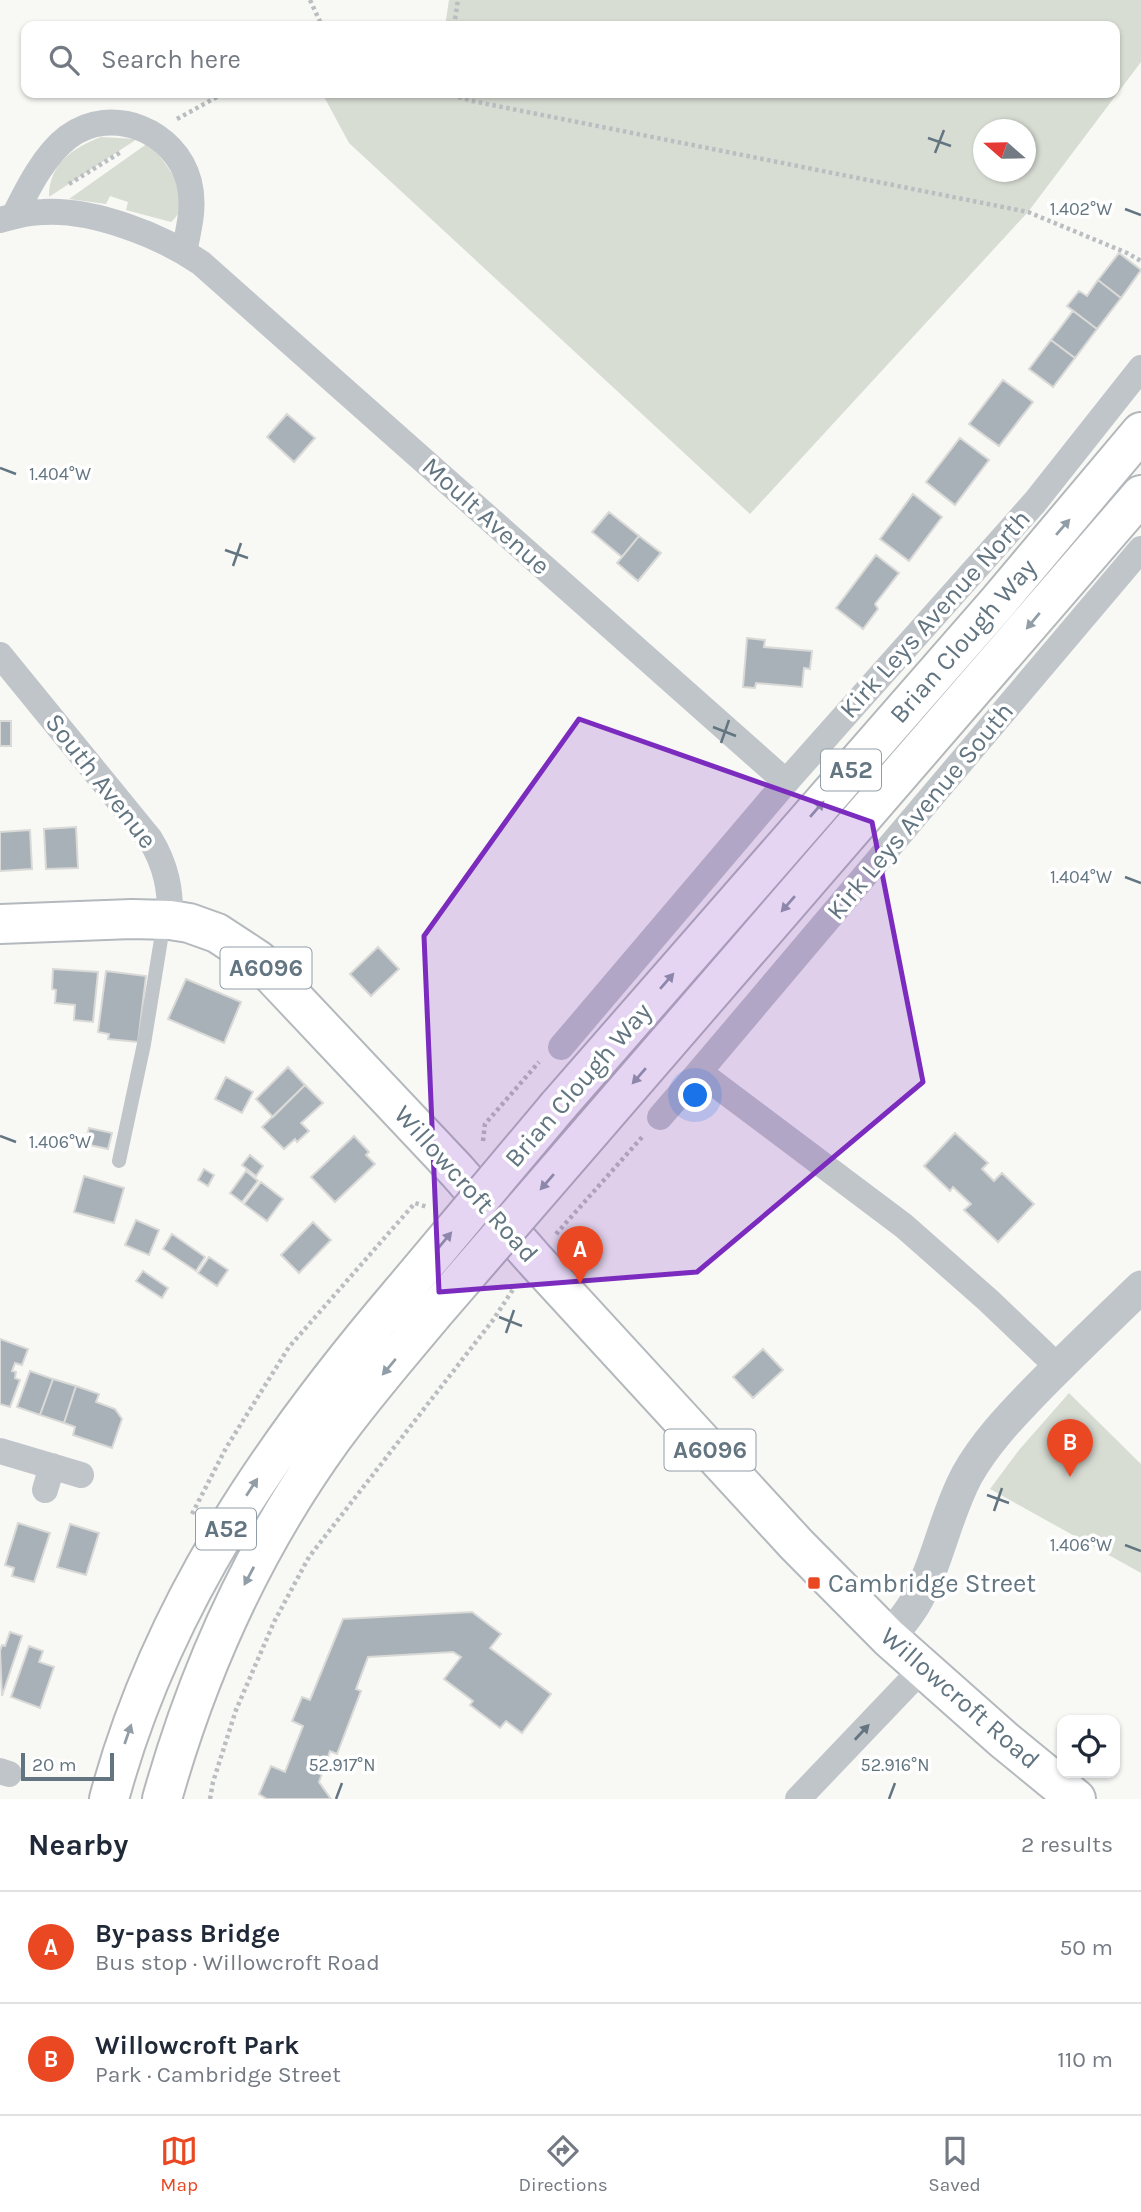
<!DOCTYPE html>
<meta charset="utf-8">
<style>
body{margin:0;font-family:Karla,sans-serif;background:#f2f2f3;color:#1f2937}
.controls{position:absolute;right:21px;bottom:21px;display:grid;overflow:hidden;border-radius:14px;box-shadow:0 2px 5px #0004}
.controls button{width:63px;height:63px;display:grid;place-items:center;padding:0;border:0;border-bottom:2px solid #e0e1e3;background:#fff;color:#1f2937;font:35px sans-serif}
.compass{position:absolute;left:973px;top:119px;width:63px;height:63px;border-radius:50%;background:#fff;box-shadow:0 2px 5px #0004;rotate:290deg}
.scale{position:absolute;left:21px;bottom:18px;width:93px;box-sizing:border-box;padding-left:7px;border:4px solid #627581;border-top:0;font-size:19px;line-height:24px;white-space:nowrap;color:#627581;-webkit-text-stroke:5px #fff;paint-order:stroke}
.you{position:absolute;left:696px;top:1096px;width:24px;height:24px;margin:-18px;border:5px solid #fff;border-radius:50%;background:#1a73e8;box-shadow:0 0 0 10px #1a73e833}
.badge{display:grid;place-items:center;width:46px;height:46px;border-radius:50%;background:#ea4823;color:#fff;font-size:23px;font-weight:700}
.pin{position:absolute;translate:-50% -58px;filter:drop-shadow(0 2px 4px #0008)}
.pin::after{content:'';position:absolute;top:37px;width:24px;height:21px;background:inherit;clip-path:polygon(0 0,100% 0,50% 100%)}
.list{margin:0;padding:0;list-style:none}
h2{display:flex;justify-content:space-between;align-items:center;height:91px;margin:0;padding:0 28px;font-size:30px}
h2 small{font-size:23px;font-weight:400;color:#747a83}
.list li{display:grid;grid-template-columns:46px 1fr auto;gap:21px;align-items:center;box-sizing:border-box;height:112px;padding:0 28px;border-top:2px solid #e0e1e3}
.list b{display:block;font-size:26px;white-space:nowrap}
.list p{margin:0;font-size:23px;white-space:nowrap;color:#747a83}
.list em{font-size:23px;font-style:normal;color:#747a83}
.icon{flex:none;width:38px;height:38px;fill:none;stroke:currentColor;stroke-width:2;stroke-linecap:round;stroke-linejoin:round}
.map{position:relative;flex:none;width:1141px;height:1799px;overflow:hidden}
.search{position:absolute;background:#fff;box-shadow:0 2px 5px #0004;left:21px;right:21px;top:21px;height:77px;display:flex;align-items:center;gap:18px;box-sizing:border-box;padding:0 24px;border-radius:14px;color:#747a83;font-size:26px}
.sheet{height:315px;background:#fff}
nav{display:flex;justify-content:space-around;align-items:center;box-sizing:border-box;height:98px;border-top:2px solid #e0e1e3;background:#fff;font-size:19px;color:#747a83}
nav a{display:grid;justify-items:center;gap:4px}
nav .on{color:#ea4823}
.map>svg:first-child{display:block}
</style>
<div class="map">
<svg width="1141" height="1799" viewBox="0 0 1141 1799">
<rect width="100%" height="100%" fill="#f8f8f5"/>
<path fill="#d8ddd4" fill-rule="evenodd" d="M 449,0 L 1141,0 L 1141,62 L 1028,212 L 750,514 L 349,143 L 322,93 L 1115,93 L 1115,26 L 445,26 ZM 984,130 L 1026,130 L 1026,172 L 984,172 Z
M 101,137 L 137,139 L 49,197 C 49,163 73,148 101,137 Z
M 148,143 C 164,160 198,200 171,222 L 126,210 L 128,202 L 110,196 L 106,204 L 69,199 Z
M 1069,1393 L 1141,1464 L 1141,1573 L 990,1489 L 1019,1450 Z"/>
<path fill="#a8b1b7" stroke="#d9d9d7" stroke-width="2" d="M 1119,253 L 1141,270 L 1121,298 L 1098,280 Z
M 1098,280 L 1121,298 L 1097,329 L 1067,306 L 1079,291 L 1087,296 Z
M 1073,311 L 1097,329 L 1075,358 L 1051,340 Z
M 1051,340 L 1075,358 L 1053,387 L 1029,369 Z
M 1003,380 L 1033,402 L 999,446 L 969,424 Z
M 287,414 L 315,438 L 294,462 L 267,437 Z
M 960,438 L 989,460 L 955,505 L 926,482 Z
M 913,494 L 942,517 L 909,561 L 880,539 Z
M 609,512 L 639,536 L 622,557 L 592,532 Z
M 639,536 L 661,553 L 638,581 L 617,563 Z
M 876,555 L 899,573 L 875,604 L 878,609 L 863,629 L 836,608 Z
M 747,638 L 765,640 L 764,647 L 812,651 L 810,669 L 804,668 L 802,687 L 756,683 L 755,688 L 743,687 Z
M 0,721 L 11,721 L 11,746 L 0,746 Z
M 76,827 L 78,868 L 46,869 L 44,829 Z
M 30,830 L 32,869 L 0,871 L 0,832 Z
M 378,947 L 399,969 L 371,996 L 350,974 Z
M 53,969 L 98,972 L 93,1022 L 74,1020 L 75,1005 L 55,1003 L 56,990 L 52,989 Z
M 106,971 L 146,976 L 138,1042 L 108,1039 L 109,1034 L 98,1032 Z
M 186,979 L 241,1002 L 224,1043 L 168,1019 Z
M 288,1067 L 305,1085 L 273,1117 L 256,1099 Z
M 226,1077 L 253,1092 L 242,1113 L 215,1099 Z
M 305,1085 L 323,1103 L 301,1123 L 309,1131 L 297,1142 L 295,1139 L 284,1149 L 262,1127 Z
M 89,1128 L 112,1133 L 108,1149 L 85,1144 Z
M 955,1133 L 988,1163 L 982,1169 L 994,1181 L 1002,1173 L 1034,1204 L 998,1242 L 964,1210 L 971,1204 L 953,1187 L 950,1191 L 924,1166 Z
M 354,1136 L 369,1152 L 366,1155 L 375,1164 L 335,1202 L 311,1177 Z
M 250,1155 L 263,1166 L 256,1176 L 242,1165 Z
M 204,1169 L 214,1175 L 208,1186 L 198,1180 Z
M 246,1171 L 258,1181 L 242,1202 L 230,1193 Z
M 84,1176 L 124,1188 L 114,1223 L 74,1212 Z
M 261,1182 L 283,1199 L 267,1221 L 244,1204 Z
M 136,1220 L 159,1230 L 149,1255 L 125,1245 Z
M 313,1222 L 331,1240 L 299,1273 L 281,1255 Z
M 172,1234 L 205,1257 L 196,1271 L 163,1249 Z
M 209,1257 L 228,1270 L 217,1286 L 198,1273 Z
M 143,1271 L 168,1288 L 162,1298 L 136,1281 Z
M 0,1339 L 28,1349 L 22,1365 L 15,1363 L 12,1371 L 16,1372 L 15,1378 L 20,1380 L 10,1407 L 0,1404 Z
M 763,1349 L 783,1370 L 753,1398 L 733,1377 Z
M 30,1371 L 53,1379 L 40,1415 L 17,1407 Z
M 53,1379 L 76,1386 L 64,1423 L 40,1415 Z
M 76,1386 L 99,1394 L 96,1402 L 115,1409 L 122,1419 L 112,1448 L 73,1435 L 75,1427 L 64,1423 Z
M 18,1523 L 50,1533 L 34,1582 L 12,1576 L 14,1568 L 5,1565 Z
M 70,1524 L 99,1533 L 86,1575 L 57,1567 Z
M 472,1612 L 501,1634 L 490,1648 L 551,1694 L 522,1733 L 506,1721 L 500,1728 L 470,1705 L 473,1701 L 444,1679 L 461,1657 L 453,1652 L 368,1657 L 356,1689 L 361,1691 L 337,1754 L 330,1751 L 319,1782 L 331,1799 L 267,1799 L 259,1794 L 271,1766 L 285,1772 L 303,1726 L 292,1721 L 302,1697 L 310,1700 L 343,1619 Z
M 10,1632 L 22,1636 L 2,1696 L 0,1651 L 2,1645 L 5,1646 Z
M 29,1646 L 43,1651 L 39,1662 L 54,1667 L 40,1708 L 11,1697 Z"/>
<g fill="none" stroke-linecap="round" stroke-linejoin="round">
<defs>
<path id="primary" d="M 0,924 L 132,919 L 170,920 L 189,923 L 217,933 L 258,960 L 457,1171 L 534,1259 L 796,1544 L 889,1638 L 1004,1740 L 1076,1799"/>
<path id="trunk" d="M 558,1106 L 998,602 L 1141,432
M 592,1130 L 1141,495
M 109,1799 C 161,1605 273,1443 401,1293
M 162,1799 C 198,1671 254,1547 332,1439 C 363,1396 398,1356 432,1315"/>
</defs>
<use href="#primary" stroke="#b4b9bd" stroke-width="42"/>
<use href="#trunk" stroke="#b4b8bb" stroke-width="42"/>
<path stroke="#babec0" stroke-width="4.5" stroke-dasharray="3.5 3.5" stroke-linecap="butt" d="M 310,0 L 322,26
M 454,26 L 458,0
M 445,93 L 472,101 L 1028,212 L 1127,253 L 1141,261
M 177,119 L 224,93
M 69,184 L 121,152
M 483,1141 L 485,1124 L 539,1062
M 556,1234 L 643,1136
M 192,1514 L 226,1448 L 289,1347 L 415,1203 L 427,1207
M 210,1799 L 213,1782 L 236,1710 L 274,1622 L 309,1557 L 493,1320 L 514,1288"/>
<path stroke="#c0c5c9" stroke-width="14" d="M 119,1161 L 144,1044 L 164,921"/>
<path stroke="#c0c5c9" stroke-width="26" d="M 14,216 C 27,190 44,155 68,137 C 112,104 176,131 189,182 C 195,206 189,228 184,252
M 0,220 C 14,216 28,212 43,212 C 93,209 160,235 201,263 L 786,782
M 0,655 L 150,839 C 166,865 171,890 170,920
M 561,1047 L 786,782 L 1035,502 L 1141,368
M 660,1117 L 699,1072
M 1058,1367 L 989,1301 L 904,1226 L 699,1072 L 1141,549
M 0,1451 L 81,1475
M 45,1490 L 52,1466
M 0,1771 L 9,1774
M 798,1799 L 923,1668"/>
<path stroke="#c0c5c9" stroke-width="33" d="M 889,1638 C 898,1627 908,1615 915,1603 C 938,1563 945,1516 967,1475 C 985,1443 1009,1418 1034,1392 C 1069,1356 1105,1322 1141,1287"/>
<use href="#primary" stroke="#fff" stroke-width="38"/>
<use href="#trunk" stroke="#fff" stroke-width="38"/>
<defs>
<path id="trunk-bridge" d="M 401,1293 L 558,1106
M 432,1315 L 592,1130"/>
</defs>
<use href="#trunk-bridge" stroke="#b4b8bb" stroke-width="42" stroke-linecap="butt"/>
<use href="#trunk-bridge" stroke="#fff" stroke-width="38"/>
</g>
<defs><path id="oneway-solid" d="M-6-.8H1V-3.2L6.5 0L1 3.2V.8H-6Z" transform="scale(1.75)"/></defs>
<g fill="#919ea7">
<use href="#oneway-solid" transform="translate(1063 527) rotate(-49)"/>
<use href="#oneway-solid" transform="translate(1033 621) rotate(130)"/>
<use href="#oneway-solid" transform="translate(817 809) rotate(-49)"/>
<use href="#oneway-solid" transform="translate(788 904) rotate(131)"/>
<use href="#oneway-solid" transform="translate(667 981) rotate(-49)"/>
<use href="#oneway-solid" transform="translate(639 1076) rotate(131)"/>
<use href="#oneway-solid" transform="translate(547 1182) rotate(131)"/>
<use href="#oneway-solid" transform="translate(445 1240) rotate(-50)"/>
<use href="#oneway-solid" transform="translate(389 1367) rotate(130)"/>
<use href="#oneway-solid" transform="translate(252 1487) rotate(-57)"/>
<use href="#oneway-solid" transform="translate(249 1576) rotate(118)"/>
<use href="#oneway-solid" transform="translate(128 1734) rotate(-71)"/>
</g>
<use fill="#627581" href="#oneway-solid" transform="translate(862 1732) rotate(-47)"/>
<path fill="#7b2cbf" fill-opacity="0.2" stroke="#7b2cbf" stroke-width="5" stroke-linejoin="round" d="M 579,719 L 872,822 L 923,1082 L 697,1272 L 439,1292 L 424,936 Z"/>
<path fill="none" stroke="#627581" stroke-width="2.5" d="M 928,138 L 951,146M 935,153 L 944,130M 1125,209 L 1141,215M 0,468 L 16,474M 225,550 L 248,558M 233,566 L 241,543M 713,727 L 736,736M 721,743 L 729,720M 1125,877 L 1141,883M 0,1136 L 16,1142M 499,1317 L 522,1326M 506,1333 L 514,1310M 987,1495 L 1009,1503M 994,1511 L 1002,1488M 1125,1545 L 1141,1551M 336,1799 L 342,1783M 889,1799 L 895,1783"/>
<rect fill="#ea4823" stroke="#fff" stroke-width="2.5" x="807" y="1576" width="14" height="14" rx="3.5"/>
<g text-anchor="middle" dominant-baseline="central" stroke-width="7" stroke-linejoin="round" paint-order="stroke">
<g fill="#fff" stroke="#919ea7" stroke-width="2">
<rect x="821" y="749.5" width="60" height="41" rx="5"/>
<rect x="220.5" y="947.5" width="91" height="41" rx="5"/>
<rect x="664.5" y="1429.5" width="91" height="41" rx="5"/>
<rect x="196" y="1508.5" width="60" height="41" rx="5"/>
</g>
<g font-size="24" font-weight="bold" fill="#627581">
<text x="851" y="770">A52</text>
<text x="266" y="968">A6096</text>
<text x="710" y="1450">A6096</text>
<text x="226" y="1529">A52</text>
</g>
<g font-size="26" fill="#627581" stroke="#fff">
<text transform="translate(486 516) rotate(42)">Moult Avenue</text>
<text transform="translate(935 614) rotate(-48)">Kirk Leys Avenue North</text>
<text transform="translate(963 641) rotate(-49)">Brian Clough Way</text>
<text transform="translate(101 781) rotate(52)">South Avenue</text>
<text transform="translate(920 811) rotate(-50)">Kirk Leys Avenue South</text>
<text transform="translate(578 1085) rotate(-49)">Brian Clough Way</text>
<text transform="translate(466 1184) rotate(48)">Willowcroft Road</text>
<text transform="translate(960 1698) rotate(41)">Willowcroft Road</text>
</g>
<g font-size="26" fill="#627581" stroke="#fff" text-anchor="start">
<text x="828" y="1583">Cambridge Street</text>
</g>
</g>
<g font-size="18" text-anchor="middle" fill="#627581" stroke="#fff" stroke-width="7" stroke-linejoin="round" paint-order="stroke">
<text x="1081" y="215">1.402°W</text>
<text x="60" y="480">1.404°W</text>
<text x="1081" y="883">1.404°W</text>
<text x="60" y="1148">1.406°W</text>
<text x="1081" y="1551">1.406°W</text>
<text x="342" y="1771">52.917°N</text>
<text x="895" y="1771">52.916°N</text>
</g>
</svg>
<div class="controls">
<button><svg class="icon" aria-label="locate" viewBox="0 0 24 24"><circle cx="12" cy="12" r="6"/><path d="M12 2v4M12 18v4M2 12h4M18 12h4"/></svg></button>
</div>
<svg class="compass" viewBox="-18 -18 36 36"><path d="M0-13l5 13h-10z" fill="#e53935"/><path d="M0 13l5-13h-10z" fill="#747a83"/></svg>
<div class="scale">20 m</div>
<div class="you"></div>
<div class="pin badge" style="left:580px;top:1284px">A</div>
<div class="pin badge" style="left:1070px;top:1477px">B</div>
<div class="search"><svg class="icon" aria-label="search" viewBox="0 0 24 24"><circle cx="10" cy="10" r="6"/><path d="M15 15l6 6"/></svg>Search here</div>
</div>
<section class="sheet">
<h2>Nearby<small>2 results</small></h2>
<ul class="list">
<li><span class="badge">A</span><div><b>By-pass Bridge</b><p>Bus stop · Willowcroft Road</p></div><em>50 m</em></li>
<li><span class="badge">B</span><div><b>Willowcroft Park</b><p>Park · Cambridge Street</p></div><em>110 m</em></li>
</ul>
</section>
<nav>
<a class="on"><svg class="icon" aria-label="map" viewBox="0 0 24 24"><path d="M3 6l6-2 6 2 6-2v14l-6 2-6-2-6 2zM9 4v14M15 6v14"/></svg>Map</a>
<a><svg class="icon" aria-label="directions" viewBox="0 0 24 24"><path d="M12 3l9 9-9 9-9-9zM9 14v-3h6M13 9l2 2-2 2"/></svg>Directions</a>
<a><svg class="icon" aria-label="saved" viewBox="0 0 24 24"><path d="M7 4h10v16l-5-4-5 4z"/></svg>Saved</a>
</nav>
